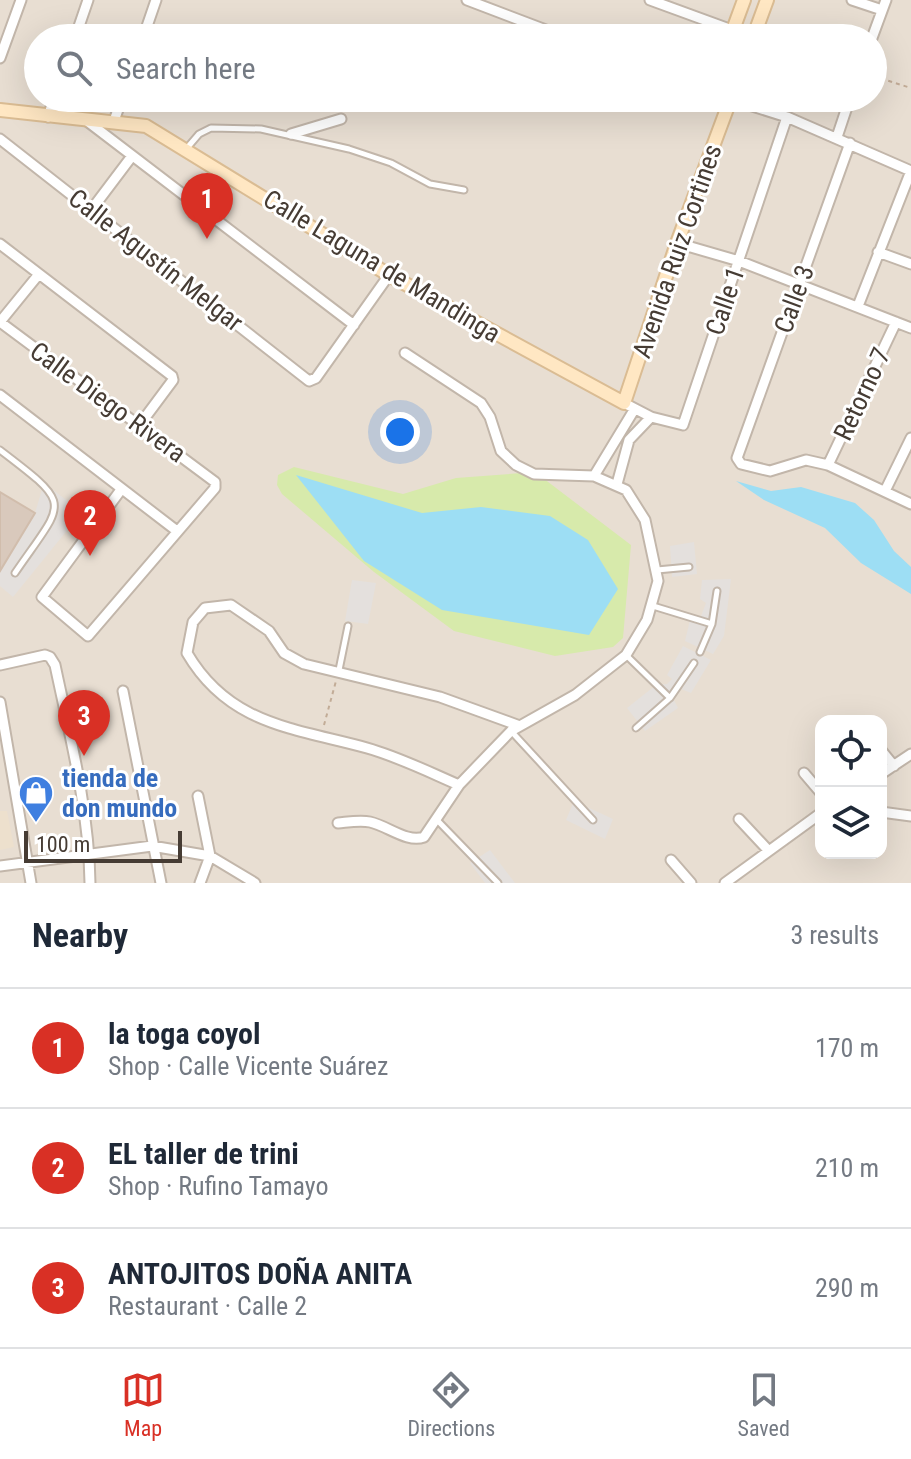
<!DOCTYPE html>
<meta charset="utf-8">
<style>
body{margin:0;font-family:"Roboto Condensed",sans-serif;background:#f6f6f7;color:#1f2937}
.controls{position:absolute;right:24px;bottom:24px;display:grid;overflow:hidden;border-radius:16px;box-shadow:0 8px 32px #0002}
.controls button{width:72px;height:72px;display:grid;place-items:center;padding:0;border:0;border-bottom:2px solid #e0e1e3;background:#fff;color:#1f2937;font:40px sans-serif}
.scale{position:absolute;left:24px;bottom:20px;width:158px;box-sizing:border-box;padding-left:8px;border:4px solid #463c34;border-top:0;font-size:22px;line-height:28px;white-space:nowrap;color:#463c34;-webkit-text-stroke:6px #fff;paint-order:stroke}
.you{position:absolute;left:400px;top:432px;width:28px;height:28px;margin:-20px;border:6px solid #fff;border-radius:50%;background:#1a73e8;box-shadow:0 0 0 12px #1a73e833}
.badge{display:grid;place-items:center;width:52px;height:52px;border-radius:50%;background:#d93025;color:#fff;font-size:26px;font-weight:700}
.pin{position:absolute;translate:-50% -66px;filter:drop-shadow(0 2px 4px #0008)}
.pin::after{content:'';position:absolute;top:42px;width:28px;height:24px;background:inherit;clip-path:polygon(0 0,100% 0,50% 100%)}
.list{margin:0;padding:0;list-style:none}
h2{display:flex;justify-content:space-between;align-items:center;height:104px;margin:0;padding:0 32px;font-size:34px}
h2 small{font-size:26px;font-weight:400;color:#747a83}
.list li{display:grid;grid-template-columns:52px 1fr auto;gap:24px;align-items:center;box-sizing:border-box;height:120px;padding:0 32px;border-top:2px solid #e0e1e3}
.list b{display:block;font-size:30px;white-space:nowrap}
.list p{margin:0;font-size:26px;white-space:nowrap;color:#747a83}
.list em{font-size:26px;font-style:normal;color:#747a83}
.icon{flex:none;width:44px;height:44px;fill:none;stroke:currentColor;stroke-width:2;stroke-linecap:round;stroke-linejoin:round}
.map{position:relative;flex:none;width:911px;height:883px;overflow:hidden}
.search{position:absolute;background:#fff;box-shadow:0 8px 32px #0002;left:24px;right:24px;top:24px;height:88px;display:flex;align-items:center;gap:20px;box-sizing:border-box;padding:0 28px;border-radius:44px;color:#747a83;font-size:30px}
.sheet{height:464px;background:#fff}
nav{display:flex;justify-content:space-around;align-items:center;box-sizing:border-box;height:112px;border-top:2px solid #e0e1e3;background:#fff;font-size:22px;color:#747a83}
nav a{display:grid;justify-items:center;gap:4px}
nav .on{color:#d93025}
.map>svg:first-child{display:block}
</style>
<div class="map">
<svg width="911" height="883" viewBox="0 0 911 883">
<rect width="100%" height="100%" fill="#f3ede5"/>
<path fill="#e8ded2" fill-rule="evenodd" d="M 0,0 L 911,0 L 911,883 L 0,883 ZM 38,38 L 873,38 L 873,98 L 38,98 ZM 821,721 L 881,721 L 881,853 L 821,853 Z"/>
<path fill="#ede0cd" d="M 0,811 L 7,811 L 14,847 L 0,850 Z"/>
<path fill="#d7eaab" d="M 294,467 L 403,494 L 456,478 L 535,472 L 631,545 L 623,638 L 613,647 L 555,656 L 454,631 L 374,572 L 282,494 L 277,485 L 278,475 Z"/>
<path fill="#e4e0dd" d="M 44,483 L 82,512 L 13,597 L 0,586 L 0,566 L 35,513 Z
M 694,542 L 697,574 L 672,577 L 670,546 Z
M 731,579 L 724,636 L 713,654 L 685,641 L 691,616 L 701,616 L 706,603 L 700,599 L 702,580 Z
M 352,580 L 376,583 L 368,624 L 345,621 Z
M 683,646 L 711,660 L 691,693 L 681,689 L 672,696 L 678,708 L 645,731 L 627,708 L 656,685 L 667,684 L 672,679 L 667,675 Z
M 574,801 L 613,819 L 605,839 L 566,820 Z
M 490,850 L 515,883 L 485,883 L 470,863 Z"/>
<path fill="#9ddef4" d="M 296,475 L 422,513 L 481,507 L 550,516 L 588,540 L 618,589 L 589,635 L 442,610 L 364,561 Z
M 736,481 L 771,491 L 801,487 L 855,503 L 874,520 L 894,551 L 911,567 L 911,594 L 861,563 L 825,528 L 764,500 Z"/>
<path fill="#d9c9bc" stroke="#d1bdac" stroke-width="2" d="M 0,492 L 35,513 L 0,571 Z"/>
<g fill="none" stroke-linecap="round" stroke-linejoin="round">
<defs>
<path id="lane" d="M 187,148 L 199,134 L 211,128 L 261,129 L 349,149 L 391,163 L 430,184 L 464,190
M 0,450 C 75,507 65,500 15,573
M 657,570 L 689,567
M 653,606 L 712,624
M 700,652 L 712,624 L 717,591
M 627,656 L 670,698
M 339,670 L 348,626
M 636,728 L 670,698 L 694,663
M 511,731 L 593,820
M 437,820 L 498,883"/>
<path id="street" d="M 467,0 L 567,38
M 650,0 L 754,38
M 852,0 L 882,10
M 75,38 L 88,0
M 143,38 L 156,0
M 872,38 L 886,0
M 0,58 L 21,0
M 730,99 L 787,117 L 911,171
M 48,117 L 54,98
M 87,121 L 354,325
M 114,121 L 122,98
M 291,134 L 341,119
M 837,137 L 850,98
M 0,139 L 309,381 L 316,378 L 389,275
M 850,143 L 737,458 L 741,464 L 770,471 L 806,460 L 828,465 L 911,504
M 92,209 L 132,156
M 677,243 L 739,261 L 911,328
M 0,244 L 172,376 L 173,380 L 138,427
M 878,252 L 911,264
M 858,306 L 911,171
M 0,322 L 215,482 L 215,488 L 88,636 L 42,597 L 120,491
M 0,322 L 39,274
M 0,395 L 177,531
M 624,403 L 651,417 L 683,425 L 787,117
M 828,465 L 896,322
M 594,476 L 634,410
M 617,484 L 629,440 L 651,417
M 885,491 L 911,438
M 0,665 L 45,655 L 50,657 L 55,665 C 70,736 89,810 90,883
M 123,691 L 161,883
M 0,702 L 31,883
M 881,750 L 894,766
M 804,773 L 821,793
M 881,774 L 911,754
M 459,785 C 429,772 399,757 367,748 C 294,728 229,725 187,653 L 193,622 L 205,608 L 231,605 L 269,631 L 284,653 L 304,664 L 440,697 L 520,726
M 198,796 L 210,856 L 200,883
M 881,812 L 911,816
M 739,819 L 767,849
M 338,823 C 349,822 360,820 370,822 C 388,826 407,843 424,837 L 459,785 L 511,731 L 575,695 L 626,655 L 647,620 L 658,581 L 645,520 L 626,490 L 594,476 L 534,474 L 516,465 L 501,451 L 490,417 L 481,403 L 405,353
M 671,860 L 691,883
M 0,866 L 152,846 L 210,856 L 255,883
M 725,883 L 821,813"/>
<path id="secondary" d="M 730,38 L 744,0
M 753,38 L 767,0
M 0,110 L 146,126 L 389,275 L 624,403 L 677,243 L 731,98"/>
</defs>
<use href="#lane" stroke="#c2b6aa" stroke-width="9"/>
<use href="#street" stroke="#c2b6aa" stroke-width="13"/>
<use href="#secondary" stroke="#dabc93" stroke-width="16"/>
<path stroke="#c2ac97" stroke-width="2" stroke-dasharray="4 4" stroke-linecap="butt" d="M 873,76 L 911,88
M 324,725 L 336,681"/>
<use href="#lane" stroke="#fff" stroke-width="5"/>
<use href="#street" stroke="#fff" stroke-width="9"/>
<use href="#secondary" stroke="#ffe7c3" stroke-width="12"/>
</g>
<defs>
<symbol id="shop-pin" viewBox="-11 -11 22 30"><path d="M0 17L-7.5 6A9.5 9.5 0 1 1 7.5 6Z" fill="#3f7fe0" stroke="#fff"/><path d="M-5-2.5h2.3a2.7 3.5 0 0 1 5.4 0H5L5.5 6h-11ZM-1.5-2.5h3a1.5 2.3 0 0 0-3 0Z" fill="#fff"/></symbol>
</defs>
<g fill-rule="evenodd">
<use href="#shop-pin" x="16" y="773" width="40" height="54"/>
</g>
<g text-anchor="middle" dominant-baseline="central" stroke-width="6" stroke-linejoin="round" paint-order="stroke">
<g font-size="26" fill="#463c34" stroke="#fff">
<text transform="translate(677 251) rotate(-71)">Avenida Ruiz Cortines</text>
<text transform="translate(156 260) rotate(38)">Calle Agustín Melgar</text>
<text transform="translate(382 266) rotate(31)">Calle Laguna de Mandinga</text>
<text transform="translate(794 299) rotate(-70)">Calle 3</text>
<text transform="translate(725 301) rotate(-71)">Calle 1</text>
<text transform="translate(862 394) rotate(-65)">Retorno 7</text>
<text transform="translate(108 402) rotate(36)">Calle Diego Rivera</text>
</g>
<g font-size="26" font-weight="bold" fill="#366cbe" stroke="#fff" text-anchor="start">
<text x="62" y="778">tienda de<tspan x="62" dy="30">don mundo</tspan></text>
</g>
</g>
</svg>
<div class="controls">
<button><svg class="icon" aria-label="locate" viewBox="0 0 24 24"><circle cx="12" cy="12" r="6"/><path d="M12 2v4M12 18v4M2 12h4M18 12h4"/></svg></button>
<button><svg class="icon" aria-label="layers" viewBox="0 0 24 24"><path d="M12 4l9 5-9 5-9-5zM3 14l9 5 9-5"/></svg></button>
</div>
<div class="scale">100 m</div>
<div class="you"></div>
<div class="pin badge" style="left:207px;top:239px">1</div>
<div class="pin badge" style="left:90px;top:556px">2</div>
<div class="pin badge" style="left:84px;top:756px">3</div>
<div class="search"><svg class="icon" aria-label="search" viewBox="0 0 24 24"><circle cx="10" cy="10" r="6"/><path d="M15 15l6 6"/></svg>Search here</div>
</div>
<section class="sheet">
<h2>Nearby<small>3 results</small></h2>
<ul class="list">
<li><span class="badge">1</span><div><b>la toga coyol</b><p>Shop · Calle Vicente Suárez</p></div><em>170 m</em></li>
<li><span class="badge">2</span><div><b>EL taller de trini</b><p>Shop · Rufino Tamayo</p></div><em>210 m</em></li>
<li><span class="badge">3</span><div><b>ANTOJITOS DOÑA ANITA</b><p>Restaurant · Calle 2</p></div><em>290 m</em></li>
</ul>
</section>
<nav>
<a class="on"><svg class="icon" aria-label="map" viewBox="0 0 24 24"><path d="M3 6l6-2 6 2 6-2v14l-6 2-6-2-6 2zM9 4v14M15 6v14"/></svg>Map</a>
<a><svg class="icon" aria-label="directions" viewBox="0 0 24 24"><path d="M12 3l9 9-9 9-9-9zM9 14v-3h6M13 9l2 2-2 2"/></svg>Directions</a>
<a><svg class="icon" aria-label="saved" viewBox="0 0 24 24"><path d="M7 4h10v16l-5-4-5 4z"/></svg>Saved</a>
</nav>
